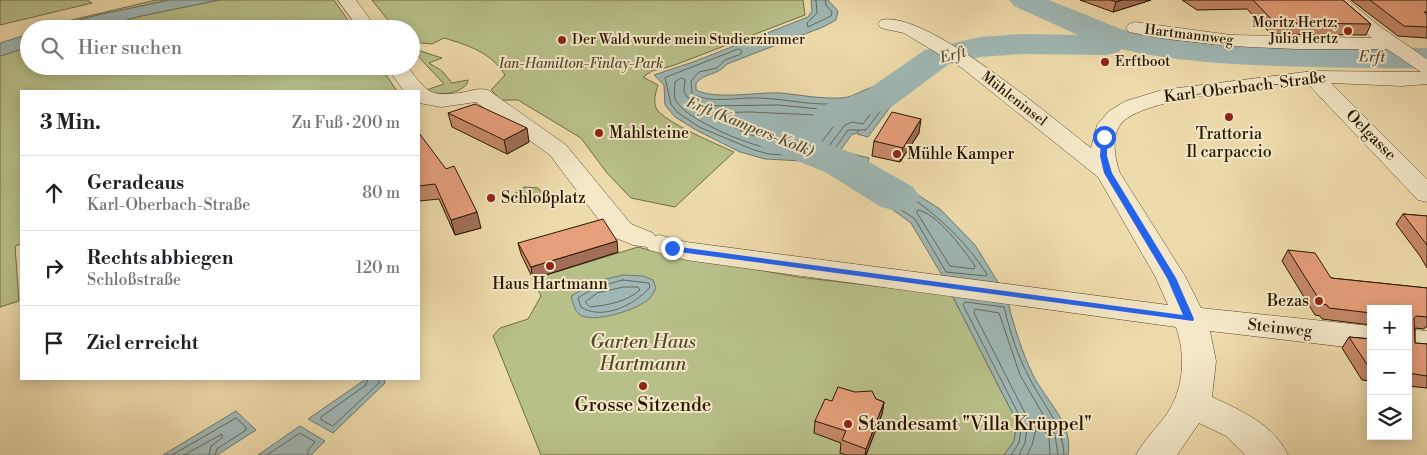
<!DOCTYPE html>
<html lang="de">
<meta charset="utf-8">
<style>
body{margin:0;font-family:"Libre Bodoni",serif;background:#f6f6f6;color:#202124}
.controls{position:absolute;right:15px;bottom:15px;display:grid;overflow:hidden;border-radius:0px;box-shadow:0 2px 12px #0003}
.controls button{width:45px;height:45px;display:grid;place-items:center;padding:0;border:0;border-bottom:1px solid #e0e0e0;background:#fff;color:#202124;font:25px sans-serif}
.stop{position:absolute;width:15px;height:15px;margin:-11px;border:4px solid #2563eb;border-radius:50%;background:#fff}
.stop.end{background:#2563eb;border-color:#fff;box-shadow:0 1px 5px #0008}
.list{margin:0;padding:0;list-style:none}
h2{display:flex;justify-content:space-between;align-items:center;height:65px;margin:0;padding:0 20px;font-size:21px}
h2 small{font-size:16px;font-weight:400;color:#757577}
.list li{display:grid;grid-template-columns:32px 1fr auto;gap:15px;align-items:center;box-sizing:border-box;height:75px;padding:0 20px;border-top:1px solid #e0e0e0}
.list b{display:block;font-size:19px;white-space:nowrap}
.list p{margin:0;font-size:16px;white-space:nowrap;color:#757577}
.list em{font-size:16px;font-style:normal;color:#757577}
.icon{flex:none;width:28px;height:28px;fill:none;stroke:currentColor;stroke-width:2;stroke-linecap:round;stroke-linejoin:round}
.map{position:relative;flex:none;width:1427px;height:455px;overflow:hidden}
.search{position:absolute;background:#fff;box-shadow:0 2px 12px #0003;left:20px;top:20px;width:400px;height:55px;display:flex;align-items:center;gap:12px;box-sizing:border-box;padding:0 18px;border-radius:28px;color:#757577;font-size:19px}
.panel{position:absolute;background:#fff;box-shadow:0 2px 12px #0003;left:20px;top:90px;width:400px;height:290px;border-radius:0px}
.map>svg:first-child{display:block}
</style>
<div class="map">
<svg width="1427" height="455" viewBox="0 0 1427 455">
<rect width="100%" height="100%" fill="#eedbab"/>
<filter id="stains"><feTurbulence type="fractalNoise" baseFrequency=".004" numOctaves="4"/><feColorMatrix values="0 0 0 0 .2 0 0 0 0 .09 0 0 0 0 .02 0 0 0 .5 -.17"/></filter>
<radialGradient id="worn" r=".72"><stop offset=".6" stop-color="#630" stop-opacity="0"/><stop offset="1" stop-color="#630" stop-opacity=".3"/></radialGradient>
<path fill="#b8c089" stroke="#706c45" d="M 0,0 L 87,0 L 92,3 L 0,25 Z
M 156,0 L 170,0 L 98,15 L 47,29 L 34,29 Z
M 219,0 L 334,0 L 354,29 L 93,29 L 141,16 Z
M 372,0 L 803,0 L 805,15 L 672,66 L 652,71 L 643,77 L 658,85 C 656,91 653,101 656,108 C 663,122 719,145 734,152 L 675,207 L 631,198 L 607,173 L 581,138 L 518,100 L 501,100 L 491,90 L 505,75 C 492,53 468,45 444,38 L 432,44 L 411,42 L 411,29 L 395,29 Z
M 29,47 L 29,66 L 380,66 L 397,91 L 21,91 L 21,244 L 15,246 L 19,301 L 0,307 L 0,56 Z
M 411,48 L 442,58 L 429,63 L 442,71 L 452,83 L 468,80 L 467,84 C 457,95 439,96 426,90 L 444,84 L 415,53 L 411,54 Z
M 524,187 L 538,188 L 543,194 C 536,203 525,205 515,199 L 514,194 Z
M 638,247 L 653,251 L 798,277 L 952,295 L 1017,422 L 1014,441 L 1004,455 L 541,455 L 493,336 L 500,328 L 528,319 L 541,296 L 533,279 Z"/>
<path fill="#9fb8b5" stroke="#70786d" d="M 170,0 L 219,0 L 141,16 L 93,29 L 47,29 L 98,15 Z
M 811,0 L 828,0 L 838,11 L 836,20 L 823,27 L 727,64 C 717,76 706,72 696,83 L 696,90 C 715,100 756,92 780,93 C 801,95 821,99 842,98 C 855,97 866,87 878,86 C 887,85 893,90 899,95 L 868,137 L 857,134 L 859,130 L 855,134 L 852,134 L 826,171 L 802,161 L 765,159 L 740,152 L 696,130 L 675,117 L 665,105 L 664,85 L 654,75 L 693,62 L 808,17 L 812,11 Z
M 1010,0 L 1031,0 L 1111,30 L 1132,37 L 1162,42 L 1168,50 L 1134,51 L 1114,40 Z
M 29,34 L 29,47 L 0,56 L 0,43 Z
M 849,153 L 869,158 L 868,162 L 872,166 L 940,209 L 975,245 L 999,284 L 943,277 L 911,223 L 860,186 L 835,172 Z
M 623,275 L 643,276 L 653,280 L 656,288 C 654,291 652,296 650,298 C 640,309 591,325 579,314 C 574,310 573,302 571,296 L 597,281 Z
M 952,295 L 1008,302 C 1014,327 1022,352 1033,375 C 1046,401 1074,424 1068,455 L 1004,455 L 1014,441 L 1017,422 Z
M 366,379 L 384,379 L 385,383 L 333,433 L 308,419 Z
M 236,411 L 256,430 L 217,455 L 163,455 Z
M 300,426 L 325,441 L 311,455 L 258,455 Z"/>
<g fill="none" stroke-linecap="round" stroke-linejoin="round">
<path stroke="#64685b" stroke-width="1" d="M 816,0 L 817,13 L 807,23 L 808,27 L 831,16 L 832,12 L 826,5 L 825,0
M 739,49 L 742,51 L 741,54 L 725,60 L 717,68 L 699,72 L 691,81 L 692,94 C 713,104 737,97 760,98 C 788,99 816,107 844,103 C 860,101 871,91 888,93 L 891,97 L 866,130 L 848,130 L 824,164 L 802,156 L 769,154 L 754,150 L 699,127 L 677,112 L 671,104 L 665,78 Z
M 682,78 L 685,80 L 684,91 L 687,97 L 704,106 L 779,105 L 819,109 L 845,109 L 877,98 L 880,101 L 863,124 L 852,122 L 845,125 L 821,156 C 803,150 786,151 768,148 C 746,144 687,120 676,101 C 673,96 675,88 675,82 Z
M 750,112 L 837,116 L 839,119 L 818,147 C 801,142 784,143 767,140 C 747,135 730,125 712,116 L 714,113 Z
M 853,159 L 862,161 L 870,170 C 919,201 954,225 987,274 L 986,276 L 946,272 L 915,219 L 845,172 L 845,169 Z
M 918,210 C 937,213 964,250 975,266 L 974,269 L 950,266 L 917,213 Z
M 623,280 L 649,283 L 650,287 C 635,305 602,321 581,307 L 578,298 C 592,288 607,284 623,280 Z
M 624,287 L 638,287 L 640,290 C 626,302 608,305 590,307 L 585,302 L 597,293 Z
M 368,379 L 366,385 L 321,417 L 321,420 L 333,426 L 379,383 L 379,379
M 172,455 L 236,418 L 246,427 L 246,430 L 217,449 L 215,455
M 184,455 L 222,434 L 222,438 L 211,446 L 209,455
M 267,455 L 300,433 L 315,442 L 308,450 L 308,455
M 1011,455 L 1019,443 L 1022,421 L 963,305 L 965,302 L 1004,307 C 1010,332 1018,357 1030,379 C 1043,405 1063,424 1064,455
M 1019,455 L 1025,443 L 1028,419 L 974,313 L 975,309 L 999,313 L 1020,375 L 1055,435 L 1058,455
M 1027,455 L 1032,445 L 1038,421 L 1049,437 L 1050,455"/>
<path fill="#9fb8b5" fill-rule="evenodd" d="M 1009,0 L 1049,0 L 1121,29 L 1170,38 L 1267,45 L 1427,48 L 1427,68 C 1377,69 1327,67 1277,66 C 1225,64 1172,61 1121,49 L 1119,52 L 1107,55 L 1023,54 L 980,57 L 949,64 L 890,108 L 832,127 L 818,123 L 813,115 L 818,107 L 864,92 L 925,50 L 980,37 L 1023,34 L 1078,35 L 1014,6 Z
M 774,125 L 855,154 L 913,187 L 920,197 L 913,207 L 897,211 L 881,207 L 825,172 L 760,146 L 754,137 L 760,128 Z"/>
<defs>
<path id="minor" d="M 338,0 L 356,0 L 377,29 L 359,29 Z
M 1329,0 L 1348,0 L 1378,25 L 1427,59 L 1427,84 L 1402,86 L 1331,83 L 1427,179 L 1427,202 L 1418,200 L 1308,84 C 1272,86 1139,97 1120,125 C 1111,138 1115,160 1120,173 L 1185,276 L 1201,308 L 1371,326 L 1371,350 L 1210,331 L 1216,361 L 1212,397 C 1242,411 1273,424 1288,455 L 1245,455 L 1226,436 L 1199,423 L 1177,455 L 1136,455 C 1144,440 1156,429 1166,415 C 1184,390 1186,356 1176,327 L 686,260 L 649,250 L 647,247 L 633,245 L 611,236 L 550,155 L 476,102 L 441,107 L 419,103 L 419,91 L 404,91 L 386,66 L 407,66 C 427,92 429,98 465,92 C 473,90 479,88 488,90 L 566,145 L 631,224 L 653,233 L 655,236 L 659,235 L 686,242 L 1168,305 L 1155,276 L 1098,177 L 962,68 L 904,33 L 881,28 L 878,24 L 881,20 C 926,9 1053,119 1091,148 L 1097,125 L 1109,111 L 1126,101 L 1162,90 L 1313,71 L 1421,72 L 1387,49 L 1296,49 L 1231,46 L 1167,39 L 1129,32 L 1126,28 L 1129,24 L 1135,22 L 1231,35 L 1372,38 Z
M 1408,329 L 1427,331 L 1427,355 L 1408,353 Z"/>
</defs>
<use href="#minor" stroke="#5a482c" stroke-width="1"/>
<use href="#minor" fill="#f4e8c8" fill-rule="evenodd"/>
</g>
<path fill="#c6896a" stroke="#291701" d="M 1080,0 L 1151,0 L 1113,12 Z
M 1182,0 L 1343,0 L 1371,24 L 1366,35 L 1271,34 L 1247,9 L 1197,10 Z
M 1351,0 L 1427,0 L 1427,38 L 1398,36 Z
M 448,113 L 529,142 L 507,154 L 452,127 Z
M 419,133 L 481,228 L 455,235 L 439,199 L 419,201 Z
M 919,133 L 900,162 L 872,156 L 874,141 Z
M 1403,214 L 1427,216 L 1427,268 L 1420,256 L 1396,224 Z
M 518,243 L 618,252 L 533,279 L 521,254 Z
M 1288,250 L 1331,278 L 1427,288 L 1427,327 L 1425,327 L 1424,329 L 1415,328 L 1415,343 L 1427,344 L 1427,388 L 1408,386 L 1408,309 L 1371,309 L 1371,325 L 1322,319 L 1320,316 L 1315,315 L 1282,261 Z
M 1349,337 L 1371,339 L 1371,381 L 1362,380 L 1342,348 Z
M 876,399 L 884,402 L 882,414 L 866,455 L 846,455 L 840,453 L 841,443 L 814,433 L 815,421 L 832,401 Z"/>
<path fill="#a16f56" stroke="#291701" d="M 1122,0 L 1151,0 L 1113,12 L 1116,2 Z
M 921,119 L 919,133 L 900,162 L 903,148 Z
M 527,128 L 529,142 L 507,154 L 504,140 Z
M 477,212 L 481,228 L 455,235 L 451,220 Z
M 617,241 L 618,252 L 533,279 L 531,267 Z
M 884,402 L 882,414 L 866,455 L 865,455 L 866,449 Z"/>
<path fill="#e69f7b" stroke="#291701" d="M 1111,0 L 1122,0 L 1116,2 Z
M 1253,0 L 1343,0 L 1371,24 L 1275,23 Z
M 1370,0 L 1427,0 L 1427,12 L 1424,12 L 1427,15 L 1427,27 L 1404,26 Z
M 475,104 L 527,128 L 504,140 L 448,113 Z
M 892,112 L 921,119 L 903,148 L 874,141 Z
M 419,133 L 446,169 L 454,166 L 477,212 L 451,220 L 435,184 L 419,186 Z
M 1403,214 L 1427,216 L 1427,245 Z
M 603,219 L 617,241 L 531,267 L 518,243 Z
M 1288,250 L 1315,253 L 1331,278 L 1427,288 L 1427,317 L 1416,316 L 1414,318 L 1415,343 L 1427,344 L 1427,376 L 1408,373 L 1408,309 L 1371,309 L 1371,313 L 1329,308 L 1327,305 L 1322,304 Z
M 1349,337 L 1371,339 L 1371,369 L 1370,369 Z
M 838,387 L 855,392 L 872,391 L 876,399 L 884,402 L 866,449 L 842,440 L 846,431 L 815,421 L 825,399 L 832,401 Z"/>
<path fill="#2563eb" d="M 1104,135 L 1107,137 L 1107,156 L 1112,173 L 1176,278 L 1194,319 L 1193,321 L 672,251 L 668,248 L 672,246 L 1183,315 L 1167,278 L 1104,173 L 1100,156 L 1101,137 Z"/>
<g fill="#8f2418" stroke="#f4e8c8" stroke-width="2">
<circle cx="1348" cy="31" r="5"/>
<circle cx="562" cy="40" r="5"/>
<circle cx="1105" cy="62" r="5"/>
<circle cx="1229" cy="117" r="5"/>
<circle cx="599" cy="133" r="5"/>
<circle cx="897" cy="154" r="5"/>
<circle cx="491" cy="198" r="5"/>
<circle cx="550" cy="266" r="5"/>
<circle cx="1319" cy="301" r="5"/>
<circle cx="643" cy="386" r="5"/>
<circle cx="848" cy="424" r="5"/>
</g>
<g text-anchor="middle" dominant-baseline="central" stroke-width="4" stroke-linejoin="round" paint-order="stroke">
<g font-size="14" fill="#291701" stroke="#f4e8c8" text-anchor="start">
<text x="1338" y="23" text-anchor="end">Moritz Hertz;<tspan x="1338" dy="16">Julia Hertz</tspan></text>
<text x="572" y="40">Der Wald wurde mein Studierzimmer</text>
<text x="1115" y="62">Erftboot</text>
</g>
<g font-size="14" fill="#291701" stroke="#f4e8c8">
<text transform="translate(1189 35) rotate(7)">Hartmannweg</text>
<text transform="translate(1014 99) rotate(38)">Mühleninsel</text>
</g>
<g font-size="14" font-style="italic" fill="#544a2a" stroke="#f4e8c8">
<text x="581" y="64">Ian-Hamilton-Finlay-Park</text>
</g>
<g font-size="15" font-style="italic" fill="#524f40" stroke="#f4e8c8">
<text transform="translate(953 55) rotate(-15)">Erft</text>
<text transform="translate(1372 57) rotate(1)">Erft</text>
<text transform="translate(750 127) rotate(22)">Erft (Kampers-Kolk)</text>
</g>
<g font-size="16" fill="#291701" stroke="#f4e8c8">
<text transform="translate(1245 87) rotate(-7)">Karl-Oberbach-Straße</text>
<text transform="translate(1371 135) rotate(45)">Oelgasse</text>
<text transform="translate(1280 328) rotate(6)">Steinweg</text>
</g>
<g font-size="16" fill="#291701" stroke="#f4e8c8" text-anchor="start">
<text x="609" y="133">Mahlsteine</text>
<text x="1229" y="134" text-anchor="middle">Trattoria<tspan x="1229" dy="18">Il carpaccio</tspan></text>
<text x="907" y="154">Mühle Kamper</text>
<text x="501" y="198">Schloßplatz</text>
<text x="550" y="284" text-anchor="middle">Haus Hartmann</text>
<text x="1309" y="301" text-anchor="end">Bezas</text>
</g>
<g font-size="19" font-style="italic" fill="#544a2a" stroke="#f4e8c8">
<text x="643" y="342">Garten Haus<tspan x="643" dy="22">Hartmann</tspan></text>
</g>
<g font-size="19" fill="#291701" stroke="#f4e8c8">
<text x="643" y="405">Grosse Sitzende</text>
<text x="858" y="424" text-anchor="start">Standesamt "Villa Krüppel"</text>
</g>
</g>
<rect width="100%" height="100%" filter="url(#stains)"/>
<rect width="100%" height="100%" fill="url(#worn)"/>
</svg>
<div class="controls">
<button>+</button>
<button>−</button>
<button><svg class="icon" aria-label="layers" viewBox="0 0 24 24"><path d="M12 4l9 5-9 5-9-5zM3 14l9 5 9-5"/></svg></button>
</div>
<div class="stop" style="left:1104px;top:137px"></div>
<div class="stop end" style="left:672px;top:248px"></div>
<div class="search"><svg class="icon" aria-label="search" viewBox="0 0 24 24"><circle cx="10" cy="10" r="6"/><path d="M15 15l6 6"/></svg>Hier suchen</div>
<section class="panel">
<h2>3 Min.<small>Zu Fuß · 200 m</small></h2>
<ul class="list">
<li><svg class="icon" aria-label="ahead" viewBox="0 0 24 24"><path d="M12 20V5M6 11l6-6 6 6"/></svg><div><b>Geradeaus</b><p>Karl-Oberbach-Straße</p></div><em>80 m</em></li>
<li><svg class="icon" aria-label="right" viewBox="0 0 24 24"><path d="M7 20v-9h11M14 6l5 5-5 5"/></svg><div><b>Rechts abbiegen</b><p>Schloßstraße</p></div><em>120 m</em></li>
<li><svg class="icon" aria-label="arrive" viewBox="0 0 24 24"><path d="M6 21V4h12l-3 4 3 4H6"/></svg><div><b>Ziel erreicht</b></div></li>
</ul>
</section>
</div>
